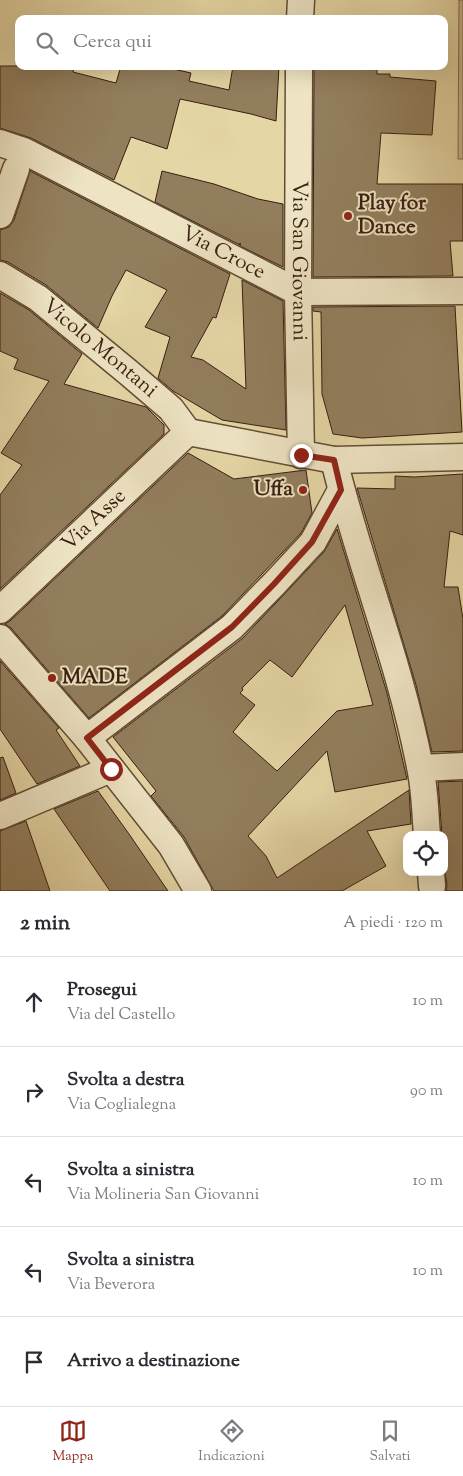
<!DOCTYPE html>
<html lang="it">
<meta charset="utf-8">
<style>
body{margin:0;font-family:"Sorts Mill Goudy",serif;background:#f2f2f3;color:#2b2b33}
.controls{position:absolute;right:15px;bottom:15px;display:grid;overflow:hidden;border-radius:10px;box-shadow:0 5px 20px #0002}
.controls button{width:45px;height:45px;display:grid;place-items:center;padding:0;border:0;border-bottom:1px solid #e1e1e2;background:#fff;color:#2b2b33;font:25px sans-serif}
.stop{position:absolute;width:15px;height:15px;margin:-11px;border:4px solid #8f2418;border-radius:50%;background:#fff}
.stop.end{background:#8f2418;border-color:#fff;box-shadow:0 1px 5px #0008}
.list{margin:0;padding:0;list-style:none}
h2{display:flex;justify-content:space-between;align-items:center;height:65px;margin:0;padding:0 20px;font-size:21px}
h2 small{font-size:16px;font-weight:400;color:#7c7c81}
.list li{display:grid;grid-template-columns:32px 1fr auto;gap:15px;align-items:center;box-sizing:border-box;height:90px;padding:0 20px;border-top:1px solid #e1e1e2}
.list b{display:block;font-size:19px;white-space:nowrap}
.list p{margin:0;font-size:16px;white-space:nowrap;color:#7c7c81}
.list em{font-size:16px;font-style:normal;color:#7c7c81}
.icon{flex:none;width:28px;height:28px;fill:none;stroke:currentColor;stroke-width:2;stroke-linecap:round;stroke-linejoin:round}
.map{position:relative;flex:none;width:463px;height:891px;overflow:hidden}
.search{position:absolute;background:#fff;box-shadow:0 5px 20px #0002;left:15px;right:15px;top:15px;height:55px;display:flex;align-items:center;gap:12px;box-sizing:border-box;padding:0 18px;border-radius:10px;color:#7c7c81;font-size:19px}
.sheet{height:515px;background:#fff}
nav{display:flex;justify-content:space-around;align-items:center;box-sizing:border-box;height:70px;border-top:1px solid #e1e1e2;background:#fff;font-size:14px;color:#7c7c81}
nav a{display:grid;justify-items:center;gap:2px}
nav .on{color:#8f2418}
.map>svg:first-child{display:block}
</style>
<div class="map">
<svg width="463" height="891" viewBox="0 0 463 891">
<rect width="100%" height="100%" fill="#e5d6a5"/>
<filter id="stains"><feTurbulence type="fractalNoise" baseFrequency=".004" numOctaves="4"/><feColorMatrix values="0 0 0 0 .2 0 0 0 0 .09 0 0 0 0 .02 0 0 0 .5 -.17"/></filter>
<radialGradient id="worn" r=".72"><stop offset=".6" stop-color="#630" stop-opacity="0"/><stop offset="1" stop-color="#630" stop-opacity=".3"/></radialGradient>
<path fill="#c8b78c" stroke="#806a4e" d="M 459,0 L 463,0 L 463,159 L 458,159 Z"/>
<path fill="#927e5d" stroke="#381e10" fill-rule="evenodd" d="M 0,66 L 74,66 L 73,72 L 116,83 L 121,66 L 160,66 L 191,73 L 189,81 L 229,90 L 233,66 L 279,66 L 276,121 L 251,114 L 180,99 L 167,149 L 131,137 L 114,180 L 31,138 L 0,128 Z
M 314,66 L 359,66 L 377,69 L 377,74 L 390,74 L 390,77 L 436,81 L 432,135 L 381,133 L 377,184 L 463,184 L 463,241 L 450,241 L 453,276 L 313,277 Z
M 30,171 L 230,274 L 216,318 L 213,317 L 191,357 L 203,360 L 246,389 L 242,280 L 283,301 L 286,430 L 222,420 L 173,391 L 158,378 L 170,337 L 145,327 L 167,290 L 126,270 L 112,296 L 98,328 L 46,285 L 8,262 L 0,260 L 0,230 L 9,227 L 14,220 Z
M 162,171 L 214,184 L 258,199 L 283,204 L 283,267 L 240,246 L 240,243 L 240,245 L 155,202 Z
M 0,293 L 29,310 L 82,354 L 64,384 L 146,407 L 164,425 L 164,434 L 0,589 L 0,495 L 22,465 L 1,453 L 49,381 L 14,369 L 18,359 L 0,351 Z
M 455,306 L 462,432 L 362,438 L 333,434 L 322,394 L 321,312 L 313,311 L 313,307 Z
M 188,453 L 234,479 L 306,470 L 312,513 L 301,533 L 222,616 L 89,718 L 11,628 L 5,624 L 10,621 Z
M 463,474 L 463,535 L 450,531 L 444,587 L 458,587 L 463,619 L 463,751 L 432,752 L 416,685 L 357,488 L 395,489 L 395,476 L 414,477 Z
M 337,529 L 387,693 L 407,779 L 335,792 L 327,751 L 248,836 L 266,856 L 277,878 L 409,790 L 411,824 L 367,831 L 386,866 L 342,891 L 214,891 L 184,837 L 151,796 L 156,791 L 113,737 L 243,638 L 324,552 ZM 345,605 L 373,705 L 337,711 L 277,771 L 233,732 L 255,705 L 240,693 L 243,690 L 242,688 L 270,660 L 292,677 Z
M 0,661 L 59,728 L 56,730 L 80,766 L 37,784 L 0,729 Z
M 3,757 L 16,793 L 0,800 L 0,758 Z
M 463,781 L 463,891 L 446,891 L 447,885 L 444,866 L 444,835 L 442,835 L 438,782 Z
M 98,791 L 129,834 L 168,891 L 110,891 L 54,809 Z
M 26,821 L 50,891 L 0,891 L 0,831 Z"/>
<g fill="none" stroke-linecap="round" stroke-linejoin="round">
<defs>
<g id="minor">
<path d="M 300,19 L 301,0"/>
<path id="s1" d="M 299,66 L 298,292 L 301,455"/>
<path id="s2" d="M 0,143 L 24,151 L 298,292 L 463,291"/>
<path d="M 0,215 L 16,169"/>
<path id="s3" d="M 0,275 L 38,298 L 129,373 L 171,409 L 188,432"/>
<path d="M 188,432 L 334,460 L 463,457"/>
<path d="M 334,460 C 359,563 400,662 420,767 C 425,789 425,812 427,835"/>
<path id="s4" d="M 0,610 L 188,432"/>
<path d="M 0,638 L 87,738 L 171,845 L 198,891"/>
<path d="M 87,738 L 232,627 L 274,584 L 313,542 L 341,490"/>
<path d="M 421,768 L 463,766"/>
<path d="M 0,816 L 111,769"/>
<path d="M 431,872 L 432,886"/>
</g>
</defs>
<use href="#minor" stroke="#634c35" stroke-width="29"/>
<use href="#minor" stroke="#eee4c4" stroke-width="26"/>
</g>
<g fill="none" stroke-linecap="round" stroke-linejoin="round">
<path stroke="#8f2418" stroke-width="6" d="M 111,769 L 87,738 L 232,627 L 274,584 L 312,542 L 341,490 L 334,460 L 301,455"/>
</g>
<g fill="#8f2418" stroke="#eee4c4" stroke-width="2">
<circle cx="348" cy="216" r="5"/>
<circle cx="303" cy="490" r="5"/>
<circle cx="52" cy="678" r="5"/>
</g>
<g text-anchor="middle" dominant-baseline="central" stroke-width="4" stroke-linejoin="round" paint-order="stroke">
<g font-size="21" font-weight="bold" fill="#381e10" stroke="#eee4c4" text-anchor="start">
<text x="358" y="204">Play for<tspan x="358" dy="24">Dance</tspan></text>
<text x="293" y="490" text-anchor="end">Uffa</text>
<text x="62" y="678">MADE</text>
</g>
<g font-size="21" fill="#381e10" stroke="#eee4c4">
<text stroke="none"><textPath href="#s2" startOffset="249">Via Croce</textPath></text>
<text stroke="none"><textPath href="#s1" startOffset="195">Via San Giovanni</textPath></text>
<text stroke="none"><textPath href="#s3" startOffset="124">Vicolo Montani</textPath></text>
<text stroke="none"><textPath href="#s4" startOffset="130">Via Asse</textPath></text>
</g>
</g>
<rect width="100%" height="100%" filter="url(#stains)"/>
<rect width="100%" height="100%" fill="url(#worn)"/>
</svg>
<div class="controls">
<button><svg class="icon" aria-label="locate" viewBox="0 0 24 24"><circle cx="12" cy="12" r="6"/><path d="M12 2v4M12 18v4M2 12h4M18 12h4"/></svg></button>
</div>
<div class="stop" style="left:111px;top:769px"></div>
<div class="stop end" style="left:301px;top:455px"></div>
<div class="search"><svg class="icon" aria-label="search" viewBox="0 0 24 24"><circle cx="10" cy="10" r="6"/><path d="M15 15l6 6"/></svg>Cerca qui</div>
</div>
<section class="sheet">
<h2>2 min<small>A piedi · 120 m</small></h2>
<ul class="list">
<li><svg class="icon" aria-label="ahead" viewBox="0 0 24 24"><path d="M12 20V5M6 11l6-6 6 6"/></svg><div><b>Prosegui</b><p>Via del Castello</p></div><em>10 m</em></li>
<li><svg class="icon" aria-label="right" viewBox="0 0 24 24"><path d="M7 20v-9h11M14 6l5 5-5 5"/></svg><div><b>Svolta a destra</b><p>Via Coglialegna</p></div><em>90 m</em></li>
<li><svg class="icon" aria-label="left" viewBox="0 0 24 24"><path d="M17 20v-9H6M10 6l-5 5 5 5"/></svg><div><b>Svolta a sinistra</b><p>Via Molineria San Giovanni</p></div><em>10 m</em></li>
<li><svg class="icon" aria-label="left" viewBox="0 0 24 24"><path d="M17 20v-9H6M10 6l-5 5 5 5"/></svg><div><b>Svolta a sinistra</b><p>Via Beverora</p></div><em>10 m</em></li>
<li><svg class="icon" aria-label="arrive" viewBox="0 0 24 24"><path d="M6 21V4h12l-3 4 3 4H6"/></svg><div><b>Arrivo a destinazione</b></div></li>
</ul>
</section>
<nav>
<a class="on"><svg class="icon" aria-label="map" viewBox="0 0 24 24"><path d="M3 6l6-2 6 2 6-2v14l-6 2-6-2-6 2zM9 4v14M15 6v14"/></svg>Mappa</a>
<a><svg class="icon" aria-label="directions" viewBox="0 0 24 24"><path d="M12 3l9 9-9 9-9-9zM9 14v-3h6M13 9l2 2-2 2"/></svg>Indicazioni</a>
<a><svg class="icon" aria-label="saved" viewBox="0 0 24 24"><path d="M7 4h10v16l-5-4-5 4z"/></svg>Salvati</a>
</nav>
